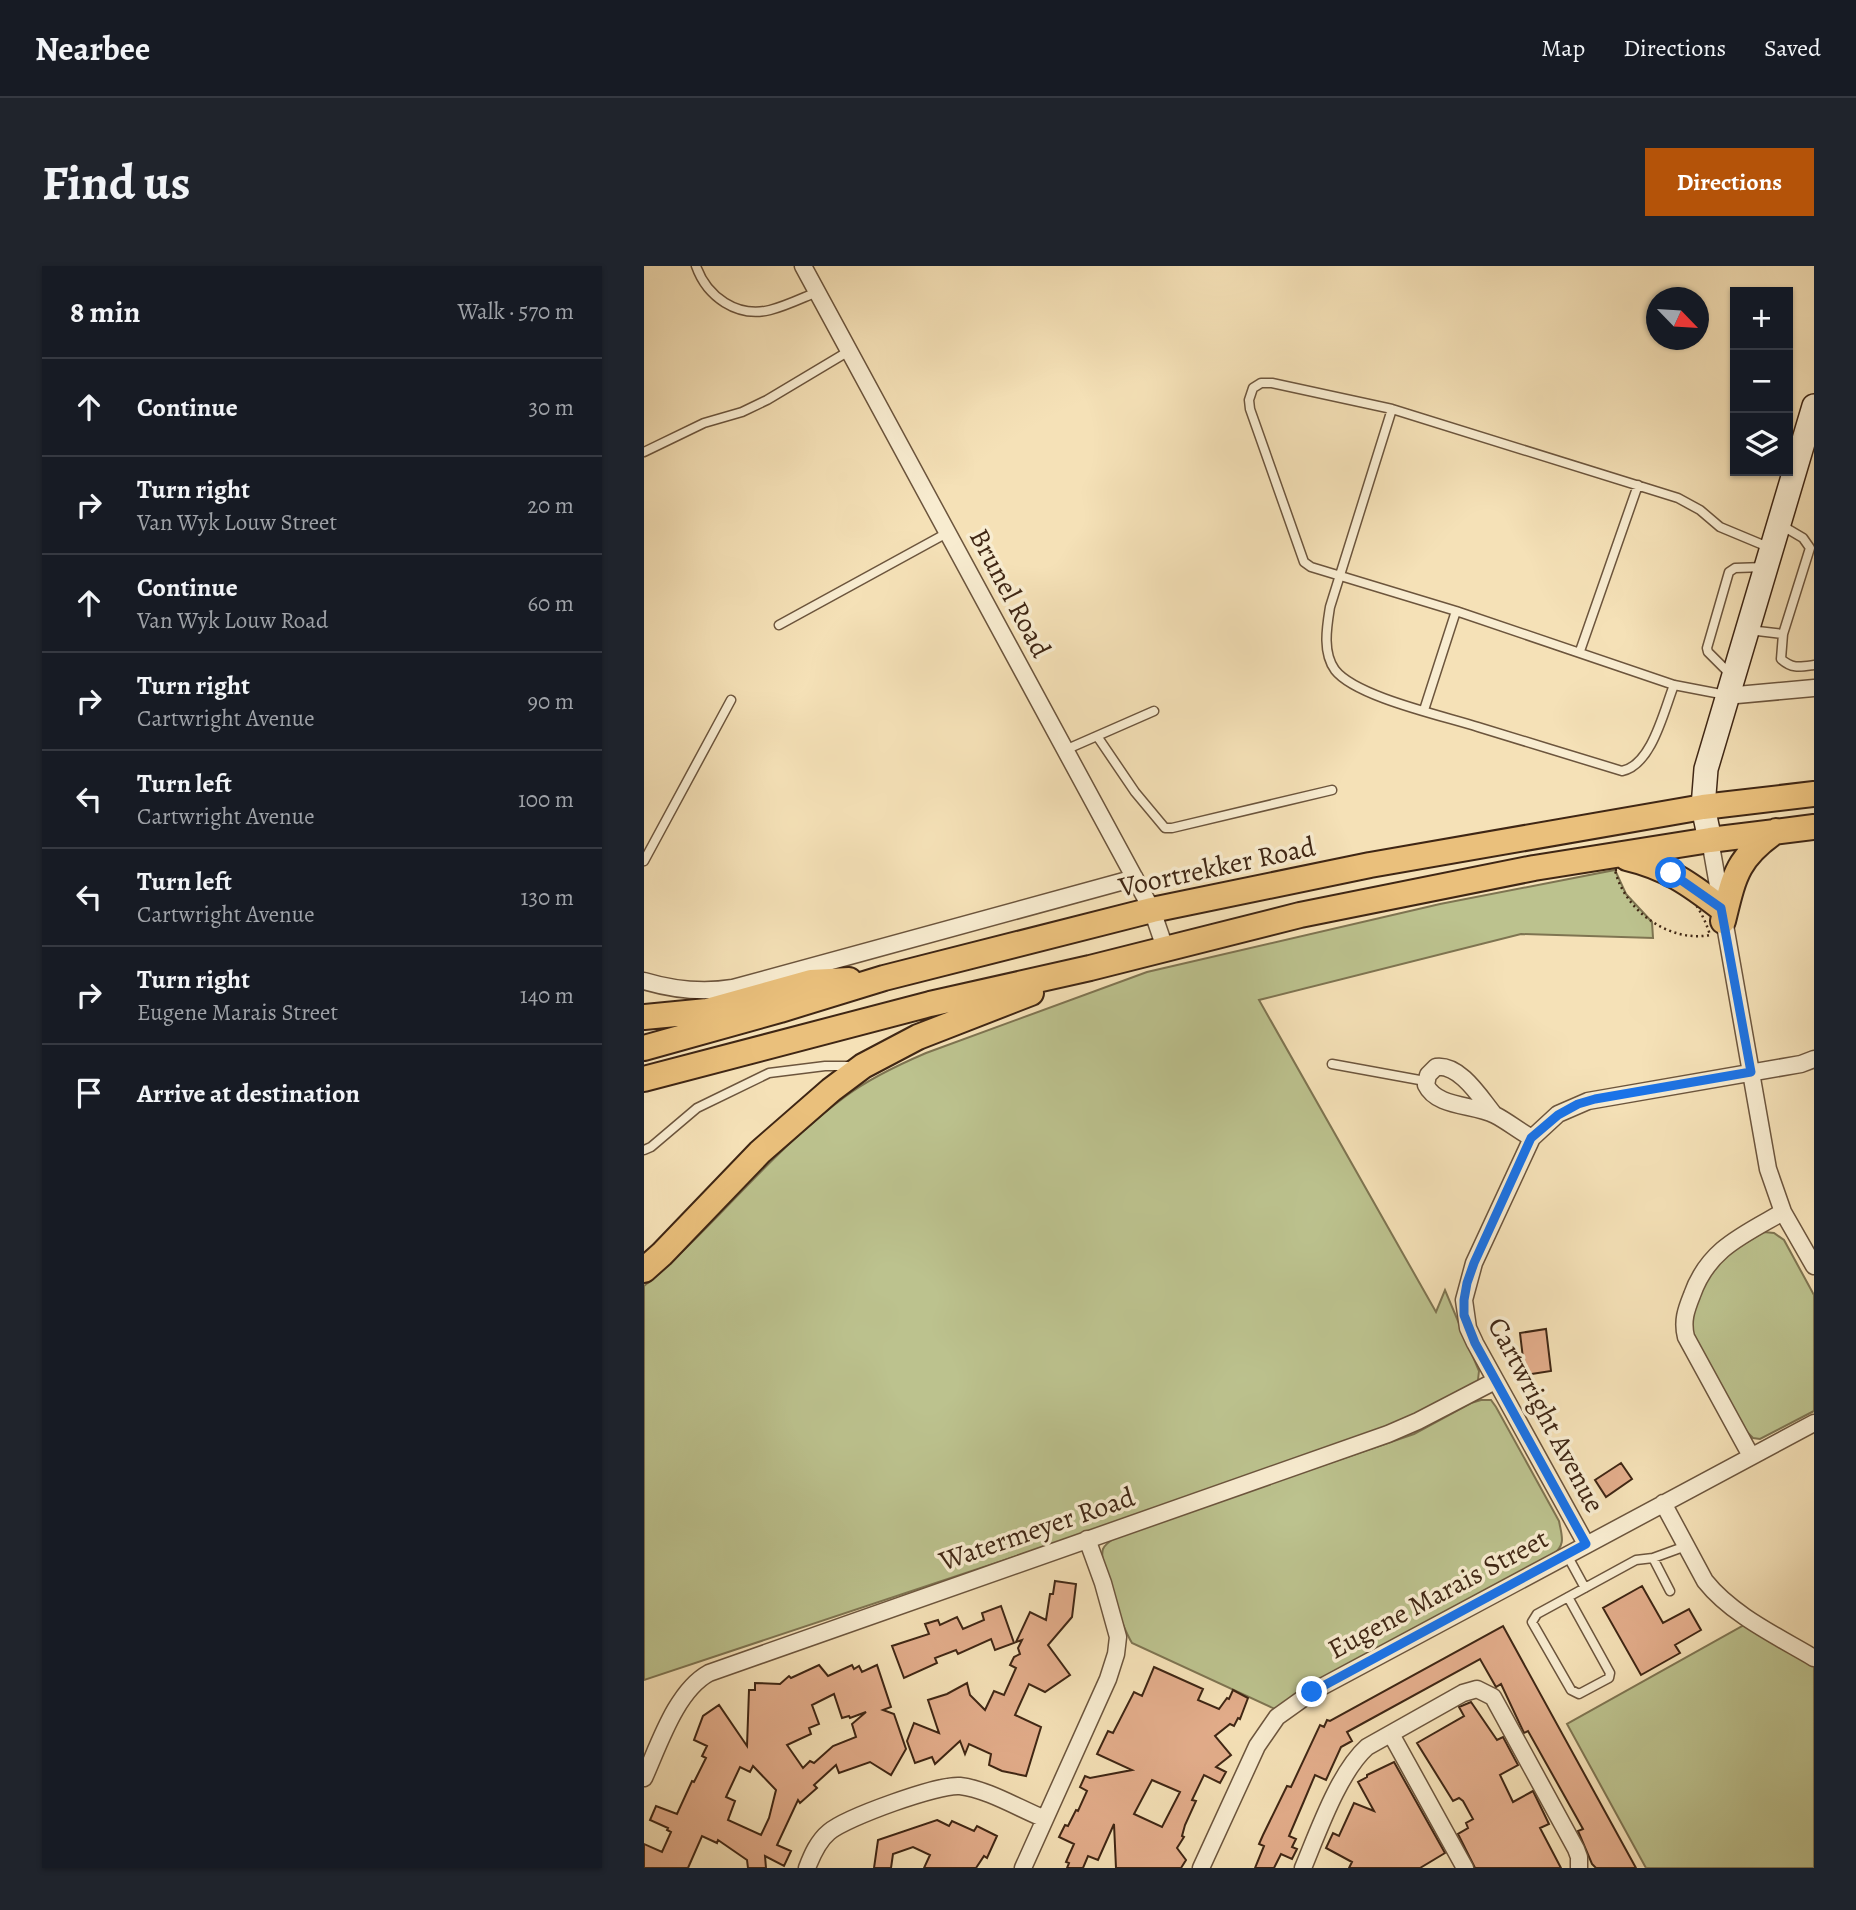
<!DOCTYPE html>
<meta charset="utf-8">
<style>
body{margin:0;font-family:Alegreya,serif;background:#20242c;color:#f1f3f6}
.controls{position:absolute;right:21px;top:21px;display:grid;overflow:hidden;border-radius:0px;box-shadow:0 2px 5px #0004}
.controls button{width:63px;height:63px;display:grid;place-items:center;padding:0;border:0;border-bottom:2px solid #363941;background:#171b24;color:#f1f3f6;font:35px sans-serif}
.compass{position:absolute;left:1002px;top:21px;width:63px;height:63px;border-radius:50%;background:#171b24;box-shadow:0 2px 5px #0004;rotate:115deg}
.stop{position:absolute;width:21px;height:21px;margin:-16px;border:5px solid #1a73e8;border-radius:50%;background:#fff}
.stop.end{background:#1a73e8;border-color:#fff;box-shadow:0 2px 7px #0008}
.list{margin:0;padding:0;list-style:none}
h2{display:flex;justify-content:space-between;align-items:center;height:91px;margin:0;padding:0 28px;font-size:30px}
h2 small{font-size:23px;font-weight:400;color:#9ea1a6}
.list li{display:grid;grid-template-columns:46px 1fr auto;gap:21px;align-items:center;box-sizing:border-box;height:98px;padding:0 28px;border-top:2px solid #363941}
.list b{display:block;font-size:26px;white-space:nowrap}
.list p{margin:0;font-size:23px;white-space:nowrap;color:#9ea1a6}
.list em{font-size:23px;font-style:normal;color:#9ea1a6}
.icon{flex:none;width:38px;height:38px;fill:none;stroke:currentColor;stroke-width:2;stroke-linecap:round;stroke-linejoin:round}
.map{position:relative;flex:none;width:1170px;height:1602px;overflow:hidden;border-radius:0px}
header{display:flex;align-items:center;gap:42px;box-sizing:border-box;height:98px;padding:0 35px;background:#171b24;border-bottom:2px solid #363941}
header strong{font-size:33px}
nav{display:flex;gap:38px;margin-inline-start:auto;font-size:24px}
.intro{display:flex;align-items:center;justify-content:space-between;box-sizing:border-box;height:168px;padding:0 42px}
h1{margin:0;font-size:49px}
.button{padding:18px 32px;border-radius:0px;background:#b45309;color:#fff;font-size:24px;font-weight:700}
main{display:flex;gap:42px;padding:0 42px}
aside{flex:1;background:#171b24;border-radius:0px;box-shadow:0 2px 5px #0004}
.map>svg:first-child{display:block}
</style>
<header>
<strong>Nearbee</strong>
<nav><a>Map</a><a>Directions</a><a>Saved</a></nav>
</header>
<div class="intro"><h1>Find us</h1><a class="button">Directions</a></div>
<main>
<aside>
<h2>8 min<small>Walk · 570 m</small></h2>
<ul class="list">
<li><svg class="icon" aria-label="ahead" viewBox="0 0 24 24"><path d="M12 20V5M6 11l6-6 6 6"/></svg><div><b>Continue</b></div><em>30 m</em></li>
<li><svg class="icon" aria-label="right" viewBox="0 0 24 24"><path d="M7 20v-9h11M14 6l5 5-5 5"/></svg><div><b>Turn right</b><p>Van Wyk Louw Street</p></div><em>20 m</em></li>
<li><svg class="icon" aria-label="ahead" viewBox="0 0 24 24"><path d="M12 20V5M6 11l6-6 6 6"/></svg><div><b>Continue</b><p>Van Wyk Louw Road</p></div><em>60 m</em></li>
<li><svg class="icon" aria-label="right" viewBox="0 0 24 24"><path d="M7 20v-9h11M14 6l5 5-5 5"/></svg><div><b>Turn right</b><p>Cartwright Avenue</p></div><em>90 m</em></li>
<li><svg class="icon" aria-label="left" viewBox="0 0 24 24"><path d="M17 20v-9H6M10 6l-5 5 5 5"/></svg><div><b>Turn left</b><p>Cartwright Avenue</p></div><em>100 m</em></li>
<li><svg class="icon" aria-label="left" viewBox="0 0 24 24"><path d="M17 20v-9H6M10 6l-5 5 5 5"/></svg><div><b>Turn left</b><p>Cartwright Avenue</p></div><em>130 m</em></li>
<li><svg class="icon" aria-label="right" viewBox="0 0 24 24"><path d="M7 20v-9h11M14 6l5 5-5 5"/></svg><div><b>Turn right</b><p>Eugene Marais Street</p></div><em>140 m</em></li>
<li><svg class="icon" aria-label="arrive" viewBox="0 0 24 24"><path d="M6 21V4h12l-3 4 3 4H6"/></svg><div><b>Arrive at destination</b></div></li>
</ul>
</aside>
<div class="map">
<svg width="1170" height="1602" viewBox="0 0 1170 1602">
<rect width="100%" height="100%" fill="#f5e1b7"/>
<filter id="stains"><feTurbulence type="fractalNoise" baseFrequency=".00286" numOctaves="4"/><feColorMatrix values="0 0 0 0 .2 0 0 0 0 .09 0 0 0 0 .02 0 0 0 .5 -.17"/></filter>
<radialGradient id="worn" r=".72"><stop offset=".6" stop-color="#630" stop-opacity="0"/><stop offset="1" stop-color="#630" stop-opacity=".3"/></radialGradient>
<path fill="#bcc28e" stroke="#7e7451" stroke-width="2" d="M 971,604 L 982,628 L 1008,656 L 1009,672 L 877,668 L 615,734 L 792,1046 L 801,1024 L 835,1105 L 834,1114 L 829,1121 L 744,1163 L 451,1264 L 0,1414 L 0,1020 C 71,961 127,885 202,830 C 226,812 254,799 282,787 L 503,706 L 796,638 Z
M 1120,966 L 1130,967 L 1140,974 L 1170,1029 L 1170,1145 L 1116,1173 L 1109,1172 L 1102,1165 L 1046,1062 L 1050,1038 L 1075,993 Z
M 837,1134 L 847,1134 L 852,1141 L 915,1255 C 918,1271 922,1278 909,1289 L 633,1444 L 488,1377 C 479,1362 454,1297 459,1283 C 462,1276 470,1273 476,1269 L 770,1168 L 827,1137 Z
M 1102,1358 L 1170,1400 L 1170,1602 L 1002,1602 L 923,1458 Z"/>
<path fill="#e3ad8b" stroke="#3f2614" stroke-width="2" fill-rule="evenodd" d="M 902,1063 L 907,1105 L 881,1109 L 876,1067 Z
M 977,1197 L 988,1213 L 962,1231 L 951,1214 Z
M 411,1315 L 432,1318 L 428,1351 L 404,1379 L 426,1409 L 401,1426 L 385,1418 L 371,1449 L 397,1461 L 382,1510 L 358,1505 L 345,1499 L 347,1488 L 325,1478 L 321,1488 L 316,1475 L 291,1498 L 288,1491 L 271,1497 L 263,1475 L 270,1457 L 295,1467 L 284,1434 L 303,1428 L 323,1417 L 326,1429 L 341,1444 L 350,1425 L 360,1429 L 372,1402 L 366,1399 L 370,1391 L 376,1388 L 374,1382 L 378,1374 L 372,1376 L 386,1346 L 402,1354 L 406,1328 L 409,1328 Z
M 998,1320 L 1019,1357 L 1045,1343 L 1057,1364 L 1031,1379 L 1036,1387 L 997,1409 L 959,1342 Z
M 357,1340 L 370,1377 L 351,1384 L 347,1373 L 314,1388 L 312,1384 L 291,1392 L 293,1397 L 260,1412 L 248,1380 L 285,1368 L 281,1358 L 294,1354 L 296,1359 L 313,1351 L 319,1363 L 340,1354 L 338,1347 Z
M 859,1360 L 992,1602 L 952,1602 L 948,1598 L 934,1565 L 939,1563 L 884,1465 L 880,1467 L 857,1418 L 852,1421 L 836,1393 L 703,1466 L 708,1475 L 697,1481 L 682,1514 L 671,1509 L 660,1535 L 645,1570 L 652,1573 L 648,1581 L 653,1583 L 648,1593 L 637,1588 L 630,1602 L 611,1602 L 620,1580 L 615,1578 L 619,1569 L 643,1520 L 647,1521 L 676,1459 L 680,1461 L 683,1454 L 686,1455 Z
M 175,1399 L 184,1410 L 208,1399 L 210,1403 L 215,1400 L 218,1406 L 233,1399 L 247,1441 L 239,1444 L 250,1448 L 262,1483 L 247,1509 L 226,1496 L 195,1507 L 192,1499 L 170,1519 L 173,1522 L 156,1537 L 154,1534 L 133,1579 L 147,1585 L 140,1600 L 121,1590 L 122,1602 L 104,1602 L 103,1594 L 74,1574 L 73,1577 L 58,1570 L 44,1602 L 0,1602 L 0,1578 L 18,1586 L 27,1566 L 23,1564 L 24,1562 L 6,1554 L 12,1540 L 33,1548 L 48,1515 L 50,1516 L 62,1492 L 58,1490 L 63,1480 L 50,1474 L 59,1450 L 75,1439 L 103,1480 L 105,1424 L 111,1424 L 111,1417 L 136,1418 L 145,1410 L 147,1412 ZM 190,1428 L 198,1452 L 205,1450 L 206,1452 L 222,1446 L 208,1458 L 212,1471 L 189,1480 L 170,1497 L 166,1495 L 159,1502 L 143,1479 L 167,1468 L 165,1462 L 175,1458 L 168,1439 ZM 109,1500 L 132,1524 L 125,1552 L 117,1569 L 84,1554 L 91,1535 L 82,1531 L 96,1501 L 106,1506 Z
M 510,1401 L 559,1423 L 554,1434 L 575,1443 L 583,1432 L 585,1433 L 589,1424 L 604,1432 L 596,1453 L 594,1452 L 590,1460 L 586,1458 L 571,1470 L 587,1489 L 572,1501 L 582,1506 L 576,1517 L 560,1509 L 548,1534 L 552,1535 L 541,1559 L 538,1570 L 540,1571 L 533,1582 L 542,1594 L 537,1602 L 472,1602 L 470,1558 L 454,1594 L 444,1590 L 439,1602 L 423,1602 L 425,1597 L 422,1596 L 430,1578 L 415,1571 L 421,1559 L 424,1560 L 432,1544 L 434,1545 L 443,1525 L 436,1521 L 441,1510 L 446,1512 L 488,1504 L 453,1488 L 464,1465 L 469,1467 L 490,1426 L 498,1430 ZM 508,1514 L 536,1526 L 518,1561 L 490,1548 Z
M 827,1436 L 853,1474 L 859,1471 L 874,1499 L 856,1509 L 869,1536 L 889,1525 L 905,1558 L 896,1562 L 917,1602 L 831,1602 L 814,1568 L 824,1562 L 822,1557 L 829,1553 L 819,1535 L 815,1532 L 809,1535 L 773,1477 L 820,1450 L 815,1441 Z
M 750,1496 L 801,1587 L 776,1602 L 705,1602 L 708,1596 L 682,1582 L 689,1567 L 695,1570 L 710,1537 L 730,1545 L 714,1516 L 723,1511 L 723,1509 Z
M 293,1554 L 305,1560 L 308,1555 L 330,1565 L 333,1560 L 353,1570 L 343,1592 L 340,1590 L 332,1602 L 280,1602 L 286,1589 L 269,1581 L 249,1588 L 247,1602 L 230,1602 L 234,1574 Z"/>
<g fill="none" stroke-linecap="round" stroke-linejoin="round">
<defs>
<path id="service" d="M 52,0 C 63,31 93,52 126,44 C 142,40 158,32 173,26
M 748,143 L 686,341 C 683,360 678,386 691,404 C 712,431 800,450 834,461 C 882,476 930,490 978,505 C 1008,499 1020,444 1030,419
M 0,186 L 60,157 L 98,146 L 123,134 L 205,85
M 135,359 L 303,267
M 1105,364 L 1139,368 L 1166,282 L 1159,272 L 1137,259
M 1139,368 L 1137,393 C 1148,403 1156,401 1170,399
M 936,385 L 994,219
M 1086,408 L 1064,386 L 1063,382 L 1085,306 L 1091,302 L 1121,301
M 1082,429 L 1030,419 L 812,345 L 667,301 L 660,296 L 606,143 L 605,134 L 609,122 L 617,117 L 628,117 L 748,143 L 1034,232 L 1056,244 L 1076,261 L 1124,281
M 780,444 L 812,345
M 453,470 L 491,526 L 521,562 L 528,562 L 688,524
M 421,484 L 510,445
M 0,595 L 87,434
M 688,798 L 781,815
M 0,884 L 7,881 L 53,842 L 125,807 L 181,800 L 208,800
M 923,1289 L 941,1322
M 1009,1292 L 1026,1325
M 924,1331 L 966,1407 L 965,1412 L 935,1428 L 927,1424 L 888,1356 L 893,1348 L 992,1294 L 1009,1292 L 1042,1280"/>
<path id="minor" d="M 159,0 L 508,644 L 521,682
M 1082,430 L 1170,422
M 1066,574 L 1124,903 L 1139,946 L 1170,1000
M 0,715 C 30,724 58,727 89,722 L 491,612
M 849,847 C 836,831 816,798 792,801 L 784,809 L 782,819 C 793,842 830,838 851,849 C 863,855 875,865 888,872
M 1107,1190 L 1042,1071 C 1038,1055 1042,1044 1048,1029 C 1064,983 1099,969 1139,946
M 1019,1237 L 1061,1315 C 1088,1349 1133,1370 1170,1392
M 942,1278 L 831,1077 L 824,1062 L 820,1034 L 830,997 L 888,872 L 914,848 L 944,835 L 1157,798 L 1170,793
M 747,1468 L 821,1602
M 0,1512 C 15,1479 32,1425 65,1407 L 744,1168 L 774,1155 L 851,1115
M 163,1602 C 168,1589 174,1575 185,1566 C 203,1551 295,1518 316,1520 C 343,1523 376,1543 401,1553
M 379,1602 L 464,1413 L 472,1388 L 474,1371 L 459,1317 L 443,1273
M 557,1602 L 613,1480 L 633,1451 L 668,1426 L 1170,1157
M 659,1602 C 674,1566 695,1506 723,1481 L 819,1427 L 833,1423 L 849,1431 L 932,1583 L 935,1591 L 935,1602"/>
<path id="secondary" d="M 1066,574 L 1059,541 L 1062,503 L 1170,140"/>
<path id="primary" d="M 983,592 C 1022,601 1046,618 1077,642
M 1079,655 C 1090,610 1093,592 1132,565
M 0,751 L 63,745 L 167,716 L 205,714
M 0,782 L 136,744 L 240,712 L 508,644 L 726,599 L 1059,541 L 1170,528
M 0,813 L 286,738 L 446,702 L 656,649 L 890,602 L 1066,574 L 1170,561
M 0,1004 L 18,988 L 116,886 L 187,824 L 219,800 L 274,771 L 387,727"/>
</defs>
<use href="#service" stroke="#6c553d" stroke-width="11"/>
<use href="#minor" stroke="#6c553d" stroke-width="19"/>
<use href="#secondary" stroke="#3f2614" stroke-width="26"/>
<use href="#primary" stroke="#3f2614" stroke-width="28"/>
<path stroke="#3f2614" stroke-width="2.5" stroke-dasharray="2 3.5" stroke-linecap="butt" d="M 971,604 C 1019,602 1052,623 1066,669 C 1025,677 980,644 971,604 Z"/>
<use href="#service" stroke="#f8ecd0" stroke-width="8"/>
<use href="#minor" stroke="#f8ecd0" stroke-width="16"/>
<use href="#secondary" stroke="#f8ecd0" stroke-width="23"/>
<use href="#primary" stroke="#eac07c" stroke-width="24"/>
</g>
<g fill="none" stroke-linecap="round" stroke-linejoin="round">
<path stroke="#1a73e8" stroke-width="9" d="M 668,1426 L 942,1278 L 831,1077 L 820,1049 L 820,1034 L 823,1017 L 830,997 L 887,872 L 914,849 L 934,838 L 951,833 L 1107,806 L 1077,642 L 1027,607"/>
</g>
<g text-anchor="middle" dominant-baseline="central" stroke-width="7" stroke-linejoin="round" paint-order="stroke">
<g font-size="28" fill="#3f2614" stroke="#f8ecd0">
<text transform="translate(366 327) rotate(62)">Brunel Road</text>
<text transform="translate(573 601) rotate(-12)">Voortrekker Road</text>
<text transform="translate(902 1149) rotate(62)">Cartwright Avenue</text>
<text transform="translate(393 1263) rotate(-19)">Watermeyer Road</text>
<text transform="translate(794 1328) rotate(-28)">Eugene Marais Street</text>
</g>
</g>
<rect width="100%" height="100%" filter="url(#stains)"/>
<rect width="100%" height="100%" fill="url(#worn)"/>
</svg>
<div class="controls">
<button>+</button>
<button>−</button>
<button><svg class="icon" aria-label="layers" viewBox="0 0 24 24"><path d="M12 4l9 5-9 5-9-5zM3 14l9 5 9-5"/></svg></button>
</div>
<svg class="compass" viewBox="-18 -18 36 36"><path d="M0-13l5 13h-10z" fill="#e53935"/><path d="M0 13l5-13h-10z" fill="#9ea1a6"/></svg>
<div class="stop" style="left:1027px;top:607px"></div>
<div class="stop end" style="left:668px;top:1426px"></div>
</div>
</main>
